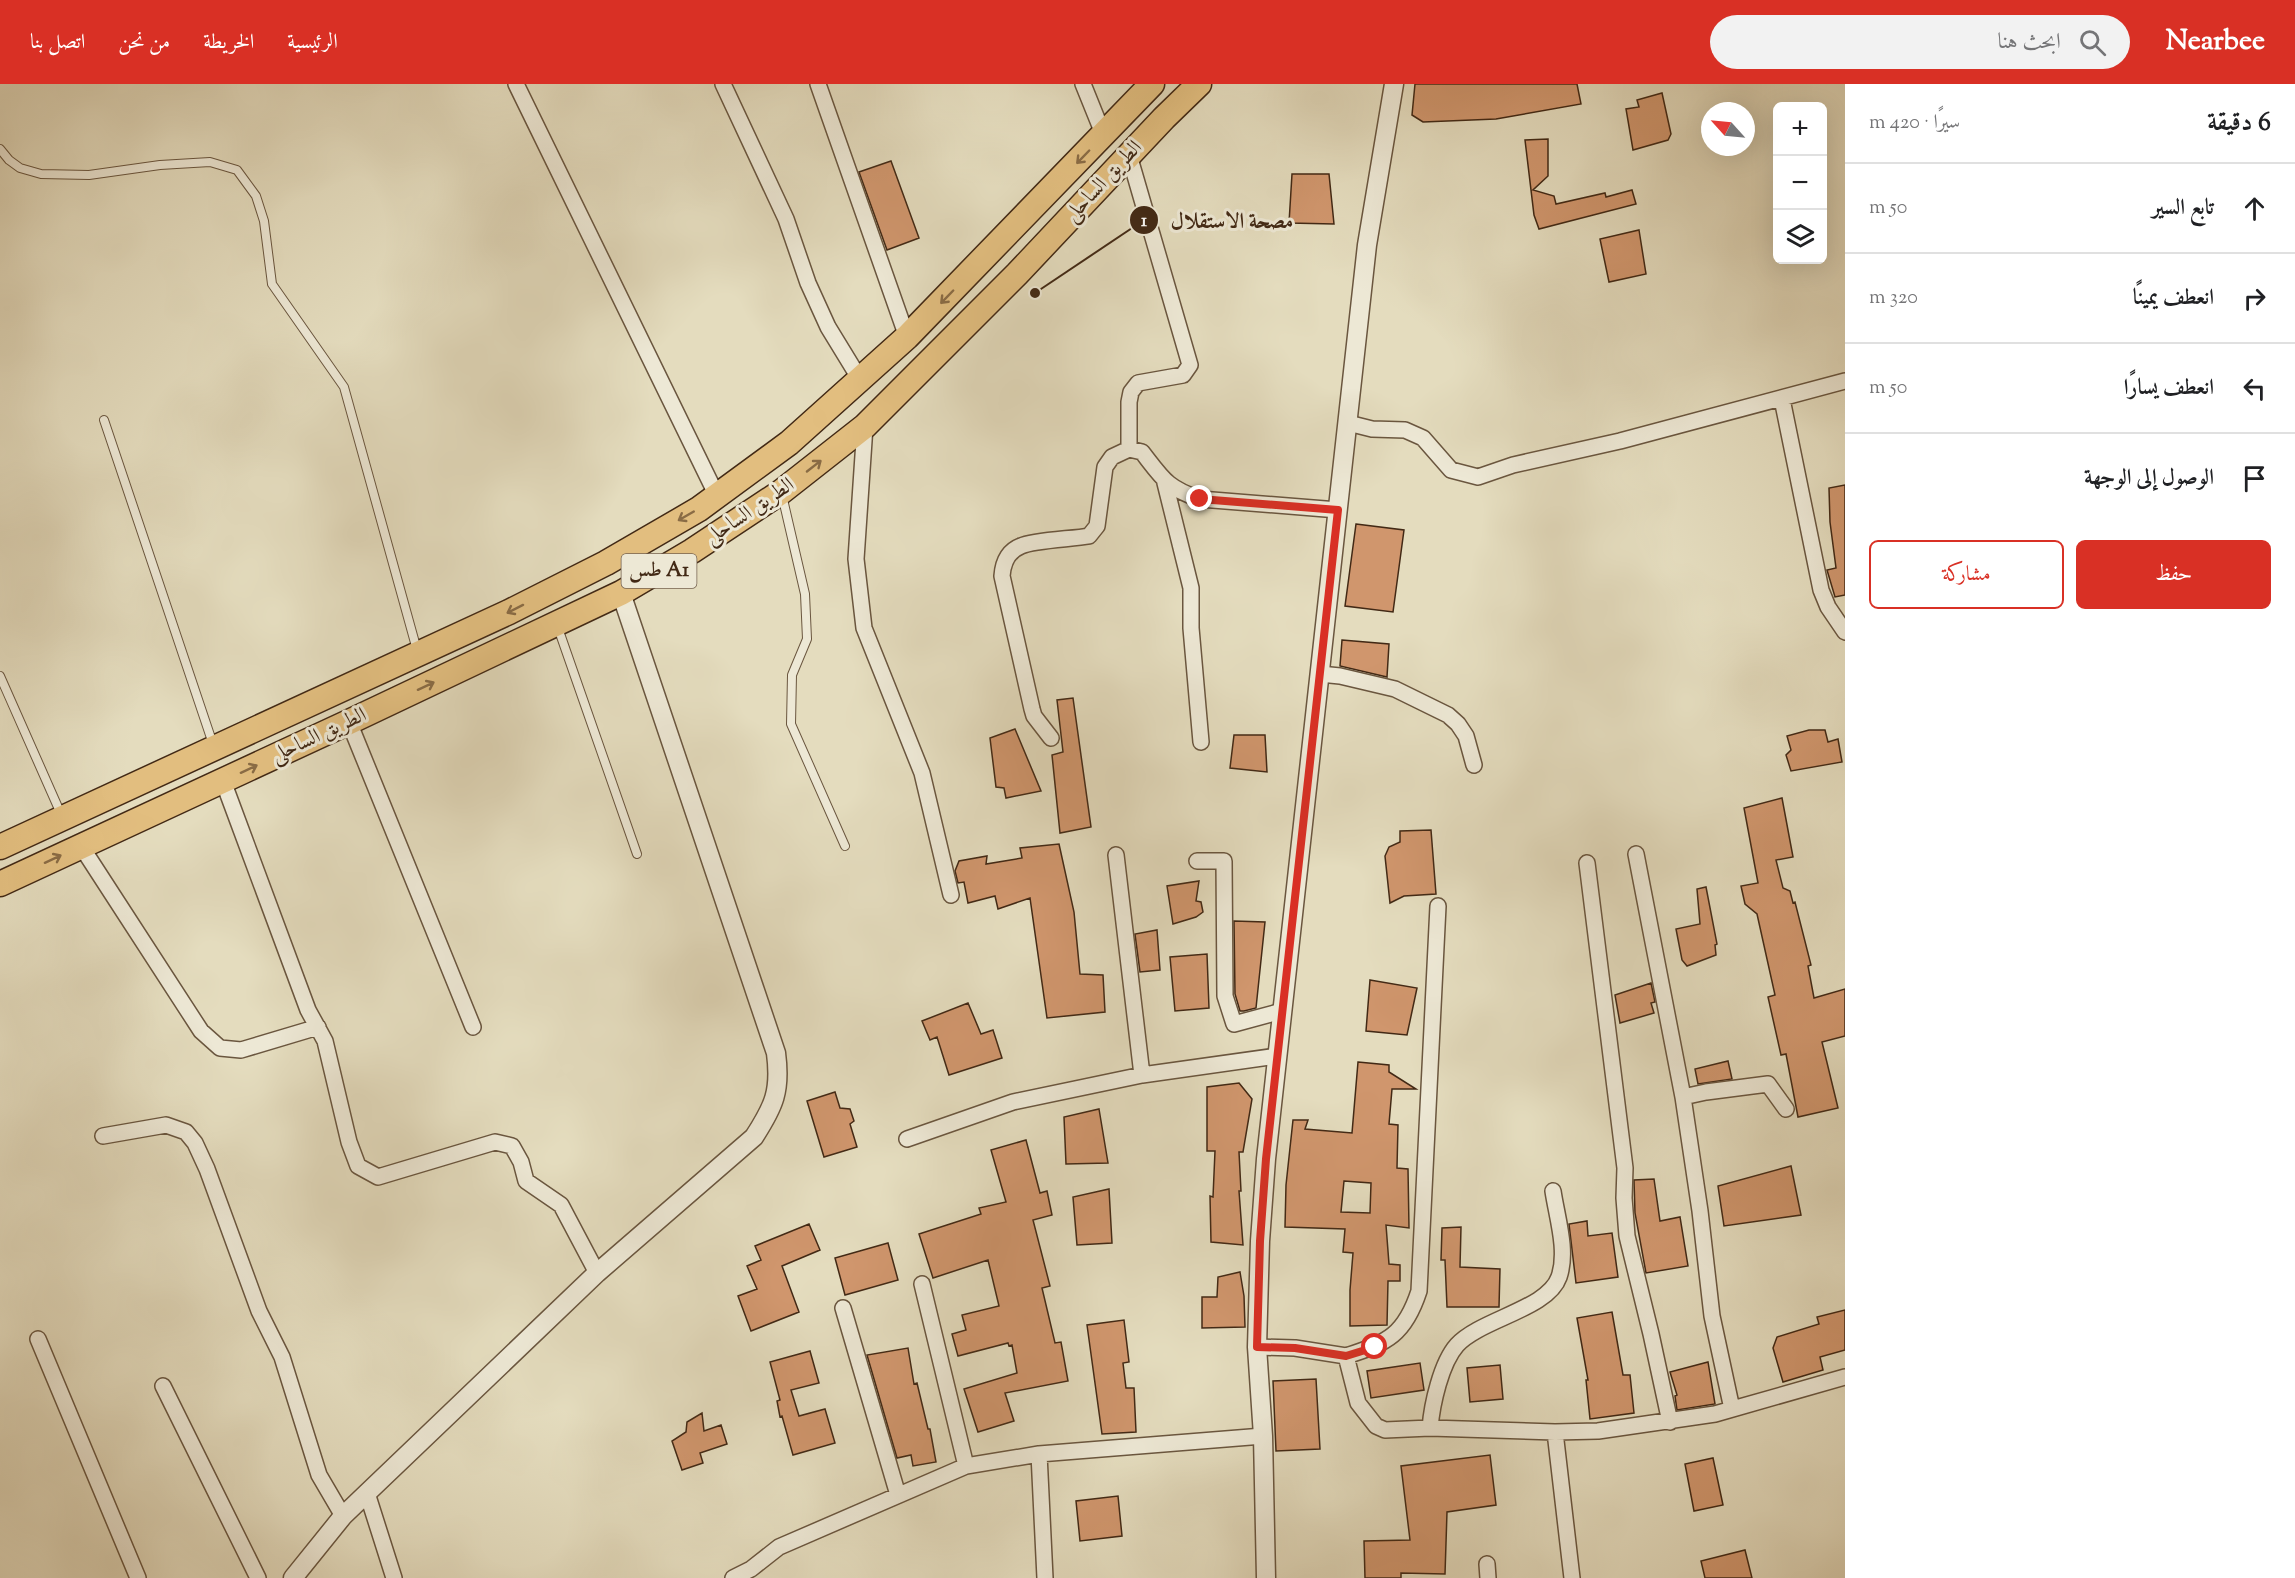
<!DOCTYPE html>
<html lang="ar">
<meta charset="utf-8">
<style>
body{margin:0;font-family:"Sorts Mill Goudy",Amiri,serif;background:#f2f2f2;color:#202124;direction:rtl}
.controls{position:absolute;right:18px;top:18px;display:grid;overflow:hidden;border-radius:9px;box-shadow:0 6px 24px #0002}
.controls button{width:54px;height:54px;display:grid;place-items:center;padding:0;border:0;border-bottom:2px solid #e0e0e0;background:#fff;color:#202124;font:30px sans-serif}
.compass{position:absolute;left:1701px;top:18px;width:54px;height:54px;border-radius:50%;background:#fff;box-shadow:0 6px 24px #0002;rotate:297deg}
.stop{position:absolute;width:18px;height:18px;margin:-14px;border:4px solid #d93025;border-radius:50%;background:#fff}
.stop.end{background:#d93025;border-color:#fff;box-shadow:0 2px 6px #0008}
.list{margin:0;padding:0;list-style:none}
h2{display:flex;justify-content:space-between;align-items:center;height:78px;margin:0;padding:0 24px;font-size:26px}
h2 small{font-size:20px;font-weight:400;color:#757577}
.list li{display:grid;grid-template-columns:39px 1fr auto;gap:18px;align-items:center;box-sizing:border-box;height:90px;padding:0 24px;border-top:2px solid #e0e0e0}
.list b{display:block;font-size:22px;white-space:nowrap}
.list em{font-size:20px;font-style:normal;color:#757577}
.actions{display:flex;gap:12px;padding:18px 24px}
.actions a{flex:1;padding:14px 0;border:2px solid #d93025;border-radius:9px;text-align:center;font-size:21px;color:#d93025}
.actions .main{background:#d93025;color:#fff}
.icon{flex:none;width:33px;height:33px;fill:none;stroke:currentColor;stroke-width:2;stroke-linecap:round;stroke-linejoin:round}
.map{position:relative;flex:none;width:1845px;height:1494px;overflow:hidden;direction:ltr}
header{display:flex;align-items:center;gap:36px;box-sizing:border-box;height:84px;padding:0 30px;background:#d93025;color:#fff}
header strong{font-size:28px}
nav{display:flex;gap:33px;margin-inline-start:auto;font-size:21px}
.search{width:420px;height:54px;background:#f2f2f2;display:flex;align-items:center;gap:15px;box-sizing:border-box;padding:0 21px;border-radius:33px;color:#757577;font-size:22px}
main{display:flex}
aside{flex:1;background:#fff}
.map>svg:first-child{display:block}
</style>
<header>
<strong>Nearbee</strong>
<div class="search"><svg class="icon" aria-label="search" viewBox="0 0 24 24"><circle cx="10" cy="10" r="6"/><path d="M15 15l6 6"/></svg>ابحث هنا</div>
<nav><a>الرئيسية</a><a>الخريطة</a><a>من نحن</a><a>اتصل بنا</a></nav>
</header>
<main>
<aside>
<h2>6 دقيقة<small>سيرًا · 420 m</small></h2>
<ul class="list">
<li><svg class="icon" aria-label="ahead" viewBox="0 0 24 24"><path d="M12 20V5M6 11l6-6 6 6"/></svg><div><b>تابع السير</b></div><em>50 m</em></li>
<li><svg class="icon" aria-label="right" viewBox="0 0 24 24"><path d="M7 20v-9h11M14 6l5 5-5 5"/></svg><div><b>انعطف يمينًا</b></div><em>320 m</em></li>
<li><svg class="icon" aria-label="left" viewBox="0 0 24 24"><path d="M17 20v-9H6M10 6l-5 5 5 5"/></svg><div><b>انعطف يسارًا</b></div><em>50 m</em></li>
<li><svg class="icon" aria-label="arrive" viewBox="0 0 24 24"><path d="M6 21V4h12l-3 4 3 4H6"/></svg><div><b>الوصول إلى الوجهة</b></div></li>
</ul>
<div class="actions"><a class="main">حفظ</a><a>مشاركة</a></div>
</aside>
<div class="map">
<svg width="1845" height="1494" viewBox="0 0 1845 1494">
<rect width="100%" height="100%" fill="#e4dcbe"/>
<filter id="stains"><feTurbulence type="fractalNoise" baseFrequency=".00333" numOctaves="4"/><feColorMatrix values="0 0 0 0 .2 0 0 0 0 .09 0 0 0 0 .02 0 0 0 .5 -.17"/></filter>
<radialGradient id="worn" r=".72"><stop offset=".6" stop-color="#630" stop-opacity="0"/><stop offset="1" stop-color="#630" stop-opacity=".3"/></radialGradient>
<path fill="#d0966d" stroke="#422915" stroke-width="1.5" fill-rule="evenodd" d="M 1415,0 L 1577,0 L 1581,20 L 1496,35 L 1423,38 L 1412,31 Z
M 1662,9 L 1671,50 L 1668,56 L 1633,66 L 1626,25 L 1639,23 L 1637,16 Z
M 1548,55 L 1548,92 L 1533,106 L 1554,112 L 1556,120 L 1605,109 L 1606,113 L 1632,106 L 1636,120 L 1539,145 L 1534,131 L 1525,56 Z
M 891,77 L 919,154 L 887,166 L 859,88 Z
M 1292,90 L 1329,90 L 1334,140 L 1289,139 Z
M 1639,146 L 1646,190 L 1609,198 L 1600,155 Z
M 1845,401 L 1845,511 L 1835,513 L 1827,486 L 1836,484 L 1830,438 L 1829,404 Z
M 1356,440 L 1404,446 L 1393,528 L 1345,522 Z
M 1342,556 L 1389,560 L 1387,593 L 1340,582 Z
M 1073,614 L 1091,743 L 1060,749 L 1052,671 L 1063,668 L 1057,616 Z
M 1015,645 L 1041,707 L 1006,714 L 1004,704 L 996,703 L 990,654 Z
M 1809,646 L 1825,646 L 1828,658 L 1838,655 L 1842,678 L 1791,687 L 1786,671 L 1791,666 L 1787,652 Z
M 1234,651 L 1265,651 L 1267,688 L 1230,684 Z
M 1782,714 L 1793,773 L 1776,776 L 1783,804 L 1790,807 L 1793,819 L 1795,818 L 1811,881 L 1808,882 L 1814,914 L 1845,905 L 1845,952 L 1822,958 L 1838,1024 L 1798,1033 L 1786,970 L 1781,971 L 1768,913 L 1775,911 L 1757,830 L 1745,820 L 1741,802 L 1758,799 L 1744,724 Z
M 1431,746 L 1436,810 L 1404,812 L 1390,819 L 1385,772 L 1389,763 L 1400,758 L 1400,747 Z
M 1059,760 L 1074,828 L 1080,890 L 1103,891 L 1105,928 L 1047,934 L 1030,814 L 998,825 L 995,812 L 968,819 L 964,798 L 958,799 L 955,787 L 959,777 L 987,772 L 986,780 L 1022,774 L 1020,764 Z
M 1199,797 L 1196,817 L 1201,818 L 1203,828 L 1196,833 L 1173,840 L 1167,802 Z
M 1706,803 L 1717,860 L 1715,861 L 1716,871 L 1687,882 L 1682,876 L 1676,845 L 1700,840 L 1697,805 Z
M 1234,837 L 1265,838 L 1256,924 L 1244,927 L 1240,927 L 1235,910 Z
M 1157,846 L 1160,886 L 1140,888 L 1135,850 Z
M 1207,870 L 1209,924 L 1175,927 L 1170,873 Z
M 1370,896 L 1417,904 L 1407,951 L 1366,947 Z
M 1651,899 L 1655,918 L 1651,919 L 1654,929 L 1620,939 L 1615,911 Z
M 968,919 L 981,950 L 993,946 L 1002,974 L 949,991 L 937,953 L 930,956 L 922,937 Z
M 1728,977 L 1732,995 L 1698,1000 L 1695,985 Z
M 1358,978 L 1389,981 L 1389,988 L 1416,1005 L 1392,1005 L 1389,1040 L 1398,1041 L 1397,1084 L 1408,1085 L 1409,1144 L 1386,1141 L 1389,1180 L 1400,1181 L 1400,1197 L 1388,1197 L 1387,1241 L 1350,1242 L 1350,1206 L 1353,1169 L 1343,1168 L 1345,1145 L 1285,1143 L 1286,1101 L 1293,1036 L 1308,1036 L 1305,1045 L 1352,1049 ZM 1344,1097 L 1371,1099 L 1370,1129 L 1341,1128 Z
M 1239,999 L 1252,1015 L 1243,1068 L 1239,1068 L 1241,1107 L 1239,1107 L 1243,1161 L 1211,1158 L 1210,1112 L 1213,1113 L 1215,1067 L 1207,1067 L 1207,1003 Z
M 835,1008 L 840,1024 L 850,1025 L 854,1037 L 850,1040 L 857,1063 L 824,1073 L 807,1017 Z
M 1099,1025 L 1108,1079 L 1066,1080 L 1064,1033 Z
M 1026,1056 L 1040,1109 L 1047,1107 L 1052,1131 L 1033,1136 L 1050,1202 L 1042,1204 L 1055,1259 L 1061,1258 L 1068,1297 L 1005,1309 L 1014,1337 L 978,1348 L 964,1305 L 1017,1289 L 1012,1261 L 1009,1262 L 1008,1259 L 958,1272 L 952,1250 L 966,1246 L 962,1231 L 999,1222 L 988,1176 L 933,1194 L 919,1150 L 981,1130 L 979,1124 L 1006,1118 L 991,1066 Z
M 1791,1082 L 1801,1131 L 1724,1142 L 1718,1102 Z
M 1654,1095 L 1660,1137 L 1680,1133 L 1688,1182 L 1646,1189 L 1635,1129 L 1634,1096 Z
M 1109,1105 L 1112,1159 L 1077,1161 L 1073,1113 Z
M 1587,1137 L 1588,1152 L 1612,1149 L 1618,1193 L 1576,1199 L 1569,1140 Z
M 809,1140 L 820,1166 L 782,1182 L 799,1228 L 751,1247 L 738,1212 L 757,1205 L 747,1182 L 761,1176 L 755,1162 Z
M 1461,1143 L 1460,1183 L 1500,1185 L 1499,1223 L 1447,1223 L 1445,1176 L 1441,1176 L 1442,1144 Z
M 888,1159 L 898,1196 L 845,1211 L 835,1174 Z
M 1240,1188 L 1244,1212 L 1245,1243 L 1202,1244 L 1202,1213 L 1217,1213 L 1218,1193 Z
M 1845,1226 L 1845,1266 L 1820,1273 L 1823,1286 L 1783,1298 L 1773,1264 L 1777,1253 L 1819,1240 L 1817,1233 Z
M 1612,1228 L 1623,1291 L 1630,1291 L 1634,1329 L 1590,1335 L 1586,1296 L 1588,1296 L 1577,1234 Z
M 1124,1236 L 1129,1278 L 1123,1279 L 1126,1304 L 1134,1304 L 1136,1348 L 1102,1350 L 1087,1241 Z
M 908,1264 L 914,1300 L 917,1299 L 928,1345 L 930,1345 L 936,1378 L 913,1382 L 911,1371 L 897,1374 L 867,1271 Z
M 810,1267 L 819,1299 L 791,1306 L 799,1332 L 825,1325 L 835,1359 L 793,1371 L 782,1332 L 780,1333 L 777,1317 L 780,1316 L 770,1278 Z
M 1708,1278 L 1715,1320 L 1677,1326 L 1675,1312 L 1677,1311 L 1670,1288 Z
M 1420,1279 L 1424,1306 L 1371,1314 L 1367,1287 Z
M 1500,1281 L 1503,1315 L 1470,1318 L 1467,1284 Z
M 1316,1295 L 1320,1365 L 1276,1367 L 1273,1297 Z
M 702,1329 L 704,1347 L 721,1341 L 727,1360 L 700,1369 L 703,1379 L 682,1386 L 672,1357 L 686,1348 L 687,1338 Z
M 1490,1371 L 1496,1421 L 1447,1428 L 1445,1490 L 1401,1489 L 1401,1494 L 1365,1494 L 1364,1457 L 1410,1456 L 1401,1382 Z
M 1713,1374 L 1723,1421 L 1694,1427 L 1685,1380 Z
M 1118,1412 L 1122,1452 L 1080,1457 L 1076,1417 Z
M 1745,1466 L 1752,1494 L 1705,1494 L 1701,1477 Z"/>
<g fill="none" stroke-linecap="round" stroke-linejoin="round">
<defs>
<path id="service" d="M 0,65 L 9,76 L 20,84 L 41,90 L 89,91 L 160,81 L 210,78 L 237,86 L 256,112 L 264,137 L 272,200 L 344,303 L 417,566
M 104,336 L 213,660
M 782,411 L 805,510 L 807,555 L 792,591 L 791,640 L 845,762
M 557,541 L 637,770
M 0,592 L 61,730"/>
<path id="minor" d="M 516,0 L 717,412
M 723,0 L 786,135 L 808,199 L 828,243 L 861,297
M 818,0 L 907,253
M 1083,0 L 1104,52
M 1129,71 L 1190,281 L 1183,291 L 1138,299 L 1131,308 L 1129,318 L 1129,365
M 1782,315 L 1821,506 L 1828,523 L 1845,548
M 1348,339 L 1372,345 L 1405,346 L 1423,354 L 1451,386 L 1478,393 L 1513,381 L 1620,357 L 1845,297
M 865,342 L 856,475 L 864,544 L 922,689 L 951,811
M 1165,399 L 1191,504 L 1191,544 L 1201,658
M 1320,590 L 1340,592 L 1395,605 L 1448,631 L 1458,640 L 1466,652 L 1474,681
M 349,638 L 473,943
M 1051,654 L 1034,632 L 1032,625 L 1002,492 C 1003,479 1008,467 1021,462 C 1034,456 1073,455 1089,452 L 1097,442 L 1105,383 L 1112,373 L 1129,365 L 1142,368 C 1163,395 1167,404 1200,415 L 1338,426
M 223,697 L 308,926 L 325,957 L 349,1058 L 358,1082 L 378,1093 L 495,1058 L 512,1062 L 521,1078 L 526,1097 L 561,1121 L 597,1189
M 81,762 L 201,947 L 220,964 L 241,966 L 318,943
M 1636,770 L 1683,1013
M 1116,771 L 1142,991
M 1197,777 L 1224,777 L 1225,912 L 1234,940 L 1282,927
M 1587,779 L 1625,1084 L 1624,1114 L 1627,1152 L 1651,1250 L 1670,1338
M 103,1052 L 166,1041 L 186,1048 L 195,1059 L 207,1085 L 259,1227 L 282,1273 L 319,1391 L 343,1432
M 907,1055 L 1013,1018 L 1142,991 L 1277,972
M 922,1200 L 966,1382
M 843,1224 L 898,1411
M 38,1255 L 138,1494
M 1257,1263 L 1295,1264 L 1346,1272 L 1358,1319 L 1376,1342 L 1385,1346 L 1430,1344 L 1555,1348 L 1598,1347 L 1715,1330 L 1845,1293
M 1346,1272 C 1388,1259 1405,1250 1419,1207 L 1438,822
M 163,1302 L 258,1494
M 1732,1325 L 1712,1232 L 1700,1127 L 1683,1013 L 1706,1008 L 1768,1000 L 1786,1025
M 1430,1344 C 1432,1320 1441,1279 1457,1261 C 1481,1235 1548,1225 1559,1193 C 1568,1167 1557,1134 1553,1107
M 1555,1348 L 1572,1494
M 1039,1370 L 1045,1494
M 367,1409 L 394,1494
M 1487,1480 L 1488,1494
M 733,1494 L 751,1485 L 779,1463 L 966,1382 L 1039,1370 L 1263,1352"/>
<path id="tertiary" d="M 293,1494 L 343,1432 L 367,1409 L 597,1189 L 754,1053 C 774,1022 781,1007 776,969 L 621,509
M 1266,1494 L 1263,1352 L 1257,1263 L 1260,1157 L 1266,1075 L 1367,161 L 1394,0"/>
<path id="trunk" d="M 0,763 L 509,528 L 606,479 L 699,425 L 789,359 L 907,253 L 1152,0
M 0,800 L 349,638 L 621,509 L 692,467 L 781,408 L 865,342 L 1017,190 L 1164,34 L 1199,0"/>
</defs>
<use href="#service" stroke="#6a563f" stroke-width="10"/>
<use href="#minor" stroke="#6a563f" stroke-width="18"/>
<use href="#tertiary" stroke="#6a563f" stroke-width="21"/>
<use href="#trunk" stroke="#422915" stroke-width="27"/>
<use href="#service" stroke="#ede8d5" stroke-width="8"/>
<use href="#minor" stroke="#ede8d5" stroke-width="15"/>
<use href="#tertiary" stroke="#ede8d5" stroke-width="18"/>
<use href="#trunk" stroke="#e2be7f" stroke-width="24"/>
</g>
<defs><path id="oneway-shaft" d="M-6 0H5M1.5-3L5.5 0L1.5 3" fill="none" stroke-width="1.6" stroke-linecap="round" stroke-linejoin="round" transform="scale(1.5)"/></defs>
<g stroke="#8a6c45">
<use href="#oneway-shaft" transform="translate(1083 73) rotate(134)"/>
<use href="#oneway-shaft" transform="translate(947 213) rotate(134)"/>
<use href="#oneway-shaft" transform="translate(814 382) rotate(-38)"/>
<use href="#oneway-shaft" transform="translate(686 432) rotate(150)"/>
<use href="#oneway-shaft" transform="translate(515 525) rotate(153)"/>
<use href="#oneway-shaft" transform="translate(426 602) rotate(-25)"/>
<use href="#oneway-shaft" transform="translate(249 685) rotate(-25)"/>
<use href="#oneway-shaft" transform="translate(53 775) rotate(-25)"/>
</g>
<g fill="none" stroke-linecap="round" stroke-linejoin="round">
<path stroke="#d93025" stroke-width="8" d="M 1200,415 L 1338,426 L 1266,1075 L 1260,1157 L 1257,1263 L 1295,1264 L 1346,1272 L 1375,1263"/>
</g>
<g text-anchor="middle" dominant-baseline="central" stroke-width="6" stroke-linejoin="round" paint-order="stroke">
<rect fill="#ede8d5" stroke="#75624f" stroke-width="1.5" x="621.5" y="470" width="75" height="34" rx="4.5"/>
<g font-size="20" font-weight="bold" fill="#422915">
<text x="659" y="487">طس A1</text>
</g>
<g font-size="21" fill="#422915" stroke="#ede8d5">
<text transform="translate(1104 98) rotate(-47)">الطريق الساحلى</text>
<text transform="translate(750 428) rotate(-34)">الطريق الساحلى</text>
<text transform="translate(319 652) rotate(-25)">الطريق الساحلى</text>
</g>
</g>
<path fill="none" stroke="#422915" stroke-width="2" d="M1035 209L1144 136"/>
<g fill="#422915" stroke="#ede8d5" stroke-width="2">
<circle cx="1035" cy="209" r="6"/>
<circle cx="1144" cy="136" r="15"/>
</g>
<g font-size="18" text-anchor="middle" font-weight="bold" fill="#fff">
<text x="1144" y="142">1</text>
</g>
<g font-size="22" text-anchor="middle" font-weight="bold" fill="#422915" stroke="#ede8d5" stroke-width="6" stroke-linejoin="round" paint-order="stroke">
<text x="1232" y="144">مصحة الاستقلال</text>
</g>
<rect width="100%" height="100%" filter="url(#stains)"/>
<rect width="100%" height="100%" fill="url(#worn)"/>
</svg>
<div class="controls">
<button>+</button>
<button>−</button>
<button><svg class="icon" aria-label="layers" viewBox="0 0 24 24"><path d="M12 4l9 5-9 5-9-5zM3 14l9 5 9-5"/></svg></button>
</div>
<svg class="compass" viewBox="-18 -18 36 36"><path d="M0-13l5 13h-10z" fill="#e53935"/><path d="M0 13l5-13h-10z" fill="#757577"/></svg>
<div class="stop" style="left:1375px;top:1263px"></div>
<div class="stop end" style="left:1200px;top:415px"></div>
</div>
</main>
